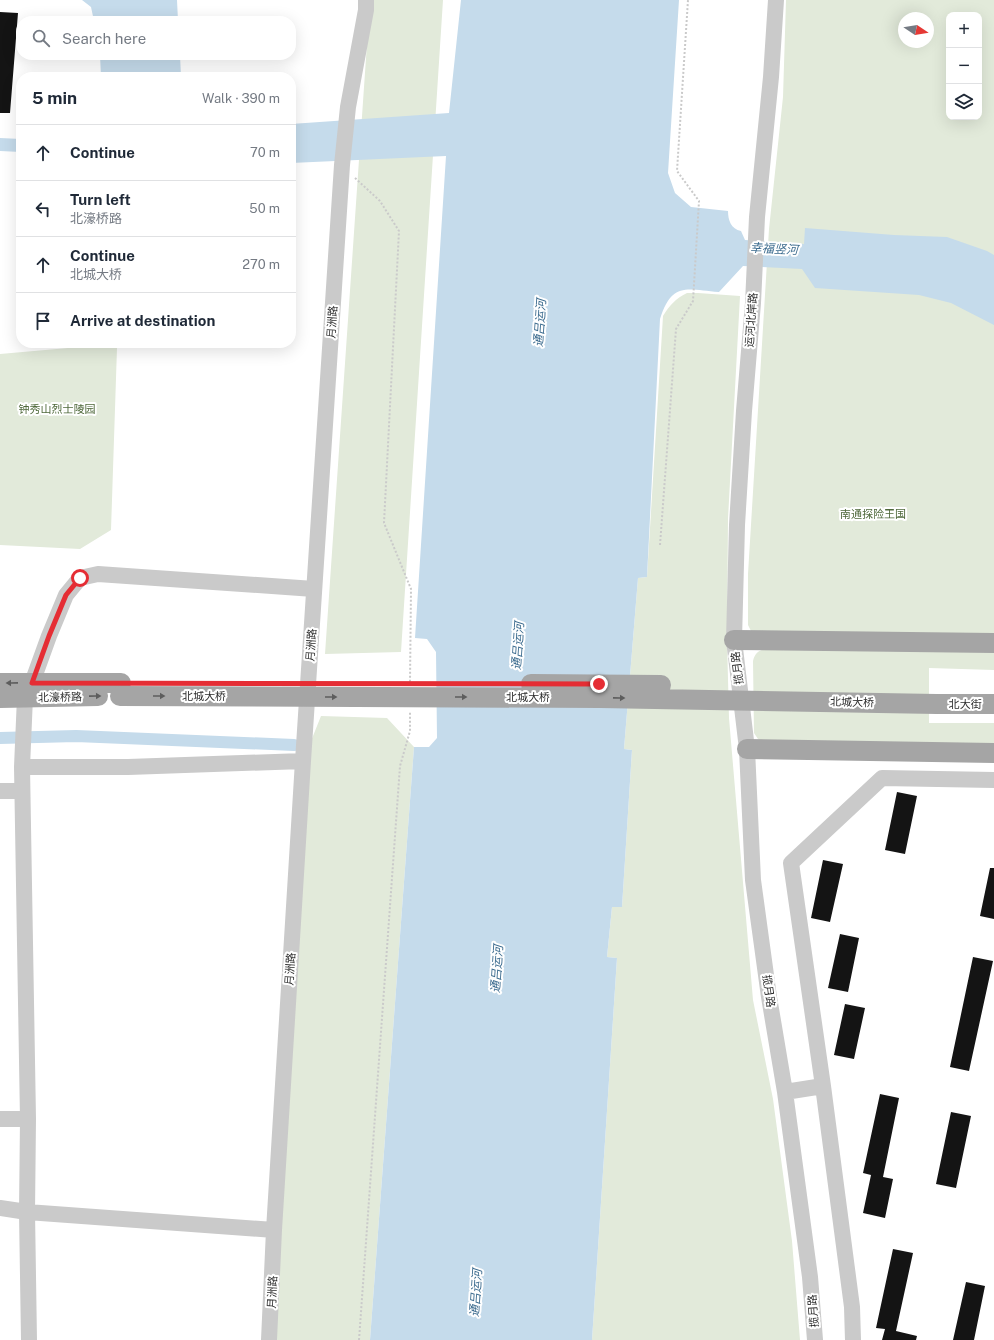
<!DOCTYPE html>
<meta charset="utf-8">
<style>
body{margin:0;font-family:"Public Sans","Noto Sans SC",sans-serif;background:#f2f2f3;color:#1f2937}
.controls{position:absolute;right:12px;top:12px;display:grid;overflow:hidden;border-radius:8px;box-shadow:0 4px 16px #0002}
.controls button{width:36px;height:36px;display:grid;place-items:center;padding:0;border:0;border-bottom:1px solid #e0e1e3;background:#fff;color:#1f2937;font:20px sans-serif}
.compass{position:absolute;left:898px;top:12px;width:36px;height:36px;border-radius:50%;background:#fff;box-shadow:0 4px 16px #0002;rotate:102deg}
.stop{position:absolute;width:12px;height:12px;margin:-9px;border:3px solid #e52d34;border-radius:50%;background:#fff}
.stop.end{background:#e52d34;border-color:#fff;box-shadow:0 1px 4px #0008}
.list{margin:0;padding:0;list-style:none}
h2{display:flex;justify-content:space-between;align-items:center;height:52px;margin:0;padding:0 16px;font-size:17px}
h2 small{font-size:13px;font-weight:400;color:#747a83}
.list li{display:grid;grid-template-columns:26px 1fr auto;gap:12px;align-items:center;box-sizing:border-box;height:56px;padding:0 16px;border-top:1px solid #e0e1e3}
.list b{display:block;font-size:15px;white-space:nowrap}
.list p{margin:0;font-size:13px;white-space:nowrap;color:#747a83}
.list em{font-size:13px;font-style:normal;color:#747a83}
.icon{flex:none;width:22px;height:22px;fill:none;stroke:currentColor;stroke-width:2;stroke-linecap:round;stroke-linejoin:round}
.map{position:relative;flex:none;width:994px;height:1340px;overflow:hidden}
.search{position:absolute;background:#fff;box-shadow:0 4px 16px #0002;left:16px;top:16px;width:280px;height:44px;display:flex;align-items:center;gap:10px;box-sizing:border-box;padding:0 14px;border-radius:16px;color:#747a83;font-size:15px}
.panel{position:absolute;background:#fff;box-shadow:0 4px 16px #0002;left:16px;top:72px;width:280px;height:276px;border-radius:16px}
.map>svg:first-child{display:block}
</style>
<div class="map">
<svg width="994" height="1340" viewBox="0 0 994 1340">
<rect width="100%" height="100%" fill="#fff"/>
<path fill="#e2eada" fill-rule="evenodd" d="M 370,0 L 443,0 L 401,652 L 325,654 Z
M 786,0 L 994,0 L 994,638 L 752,633 L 748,625 L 748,574 L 769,229 L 783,97 ZM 949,15 L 979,15 L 979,117 L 949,117 ZM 904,18 L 928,18 L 928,42 L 904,42 Z
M 687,293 L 698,293 L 740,296 L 728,519 L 727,640 L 729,718 L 753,1000 L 773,1099 L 792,1241 L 800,1340 L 592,1340 L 617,958 L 607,957 L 612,907 L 622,907 L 632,750 L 624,749 L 638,578 L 647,577 L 663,316 C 670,305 675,299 687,293 Z
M 102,345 L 117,348 L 111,530 L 80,549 L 0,545 L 0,354 Z
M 765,649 L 994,651 L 994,670 L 929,668 L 929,723 L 994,723 L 994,744 L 764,742 L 758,739 L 754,733 L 753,661 C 755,653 758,651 765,649 Z
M 321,716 L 387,718 L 414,747 L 370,1340 L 269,1340 L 303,761 Z"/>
<path fill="#c5dbeb" d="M 82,0 L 177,0 L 178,21 L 94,21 L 91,7 Z
M 461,0 L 679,0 L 668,173 L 675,193 L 691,207 L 728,211 C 728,220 731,229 741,231 L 745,240 L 804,244 L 805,228 L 894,235 L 947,237 L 987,251 L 994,255 L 994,325 L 951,303 L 919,295 L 815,288 L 802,269 L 743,266 L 719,292 C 685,289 672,282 660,319 L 647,577 L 638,578 L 624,749 L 632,750 L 622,907 L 612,907 L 607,957 L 617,958 L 592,1340 L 370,1340 L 414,747 L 429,747 L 437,738 L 436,652 L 427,639 L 415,638 L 446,156 L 291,163 L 291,124 L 449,113 Z
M 100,55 L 180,55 L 181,77 L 101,77 Z
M 0,138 L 21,139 L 21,152 L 0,151 Z"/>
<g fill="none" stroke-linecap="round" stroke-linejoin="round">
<path stroke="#c5dbeb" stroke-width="12" d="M 0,738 L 76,736 L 294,745"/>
</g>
<path fill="#141414" d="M 0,12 L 18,13 L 10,113 L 0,113 Z
M 897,792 L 917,796 L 905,854 L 885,850 Z
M 823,860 L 843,864 L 830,922 L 811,918 Z
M 990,868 L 994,868 L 994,919 L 980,916 Z
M 840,934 L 859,938 L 848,992 L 828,988 Z
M 973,957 L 993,961 L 969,1071 L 950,1067 Z
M 845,1004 L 865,1008 L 854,1059 L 834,1055 Z
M 880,1094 L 899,1098 L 883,1177 L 893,1179 L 885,1218 L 863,1213 L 871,1175 L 863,1173 Z
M 951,1112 L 971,1116 L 956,1188 L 936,1184 Z
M 893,1249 L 913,1253 L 896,1331 L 917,1336 L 916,1340 L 882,1340 L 885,1329 L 876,1328 Z
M 966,1282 L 985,1286 L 974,1340 L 953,1340 Z"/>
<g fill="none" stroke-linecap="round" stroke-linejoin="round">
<path stroke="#cacaca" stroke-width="2" stroke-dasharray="2 2" stroke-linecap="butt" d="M 355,178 L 380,201 L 399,231 L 384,523 L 411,589 L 410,682
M 660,545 L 676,329 L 693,301 L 699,201 L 677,171 L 688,0
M 359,1340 L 400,766 L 410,731 L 410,712"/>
<path stroke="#cacaca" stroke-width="16" d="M 776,0 L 771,77 L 757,217 L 753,303 L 744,411 L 737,525 L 734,640 L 747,749 L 753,880 L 769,997 L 785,1092 L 810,1277 L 815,1340
M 32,683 L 49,636 L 66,595 L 80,578 L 98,574 L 314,589
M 25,697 L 22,767 L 28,1119 L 27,1212 L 29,1340
M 22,767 L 128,767 L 303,761
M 0,791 L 22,791
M 785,1092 L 823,1086
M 0,1119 L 28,1119
M 0,1208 L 27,1212 L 274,1230
M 269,1340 L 274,1230 L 303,761 L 342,165 L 348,107 L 366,10 L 366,0
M 853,1340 L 852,1307 L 823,1086 L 791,863 L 882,778 L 994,780"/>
<path stroke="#a5a5a5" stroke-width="20" d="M 734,640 L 994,643
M 0,683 L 121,683
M 0,698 L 98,696
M 937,704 L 994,704
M 747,749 L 994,753"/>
<path stroke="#a5a5a5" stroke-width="20" d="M 531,684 L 661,685
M 120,696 L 600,698 L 937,704"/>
</g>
<defs><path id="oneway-solid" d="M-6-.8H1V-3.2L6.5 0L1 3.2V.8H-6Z"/></defs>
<g fill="#5d5d5d">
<use href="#oneway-solid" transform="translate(12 683) rotate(179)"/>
<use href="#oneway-solid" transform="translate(95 696) rotate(-1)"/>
<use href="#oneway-solid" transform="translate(159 696)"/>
<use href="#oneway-solid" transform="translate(331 697)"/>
<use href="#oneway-solid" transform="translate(461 697)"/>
<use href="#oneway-solid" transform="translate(619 698) rotate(1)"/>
</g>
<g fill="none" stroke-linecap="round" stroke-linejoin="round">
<path stroke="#e52d34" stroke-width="5" d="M 80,578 L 66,595 L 49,636 L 32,683 L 599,684"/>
</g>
<g text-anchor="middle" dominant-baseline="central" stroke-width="4" stroke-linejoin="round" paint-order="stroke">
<g font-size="11" fill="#2d2d2d" stroke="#fff">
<text transform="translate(751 320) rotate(-86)">运河北岸路</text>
<text transform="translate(332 322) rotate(-86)">月洲路</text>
<text transform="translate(311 645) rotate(-86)">月洲路</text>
<text transform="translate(737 668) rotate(-97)">揽月路</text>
<text x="204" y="696">北城大桥</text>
<text transform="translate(60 697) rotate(-1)">北濠桥路</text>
<text x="528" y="697">北城大桥</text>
<text transform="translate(852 702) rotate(1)">北城大桥</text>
<text x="965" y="704">北大街</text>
<text transform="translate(290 969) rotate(-86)">月洲路</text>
<text transform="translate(769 991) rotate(82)">揽月路</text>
<text transform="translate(272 1292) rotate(-87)">月洲路</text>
<text transform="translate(813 1311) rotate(-94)">揽月路</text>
</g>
<g font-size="11" fill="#4e683a" stroke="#fff">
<text x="57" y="409">钟秀山烈士陵园</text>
<text x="873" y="514">南通探险王国</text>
</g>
<g font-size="12" font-style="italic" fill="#3b6b8e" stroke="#fff">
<text transform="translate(774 249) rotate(3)">幸福竖河</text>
<text transform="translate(540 323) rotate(-86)">通吕运河</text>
<text transform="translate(518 646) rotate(-86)">通吕运河</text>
<text transform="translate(497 969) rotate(-86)">通吕运河</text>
<text transform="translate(476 1293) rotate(-86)">通吕运河</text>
</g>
</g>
</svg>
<div class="controls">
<button>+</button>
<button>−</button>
<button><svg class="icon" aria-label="layers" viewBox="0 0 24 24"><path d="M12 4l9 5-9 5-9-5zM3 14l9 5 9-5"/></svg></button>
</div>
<svg class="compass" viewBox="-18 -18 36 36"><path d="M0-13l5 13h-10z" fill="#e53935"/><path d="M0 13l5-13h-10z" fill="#747a83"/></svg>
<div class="stop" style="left:80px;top:578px"></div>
<div class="stop end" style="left:599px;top:684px"></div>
<div class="search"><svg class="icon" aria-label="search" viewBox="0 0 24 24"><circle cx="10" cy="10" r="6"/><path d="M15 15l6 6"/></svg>Search here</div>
<section class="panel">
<h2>5 min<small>Walk · 390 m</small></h2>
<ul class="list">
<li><svg class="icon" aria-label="ahead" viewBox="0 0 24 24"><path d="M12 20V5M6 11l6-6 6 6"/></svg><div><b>Continue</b></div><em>70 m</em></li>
<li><svg class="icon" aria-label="left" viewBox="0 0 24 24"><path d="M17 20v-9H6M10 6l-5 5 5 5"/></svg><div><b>Turn left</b><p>北濠桥路</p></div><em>50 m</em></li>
<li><svg class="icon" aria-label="ahead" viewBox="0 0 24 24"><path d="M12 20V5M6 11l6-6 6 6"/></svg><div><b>Continue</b><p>北城大桥</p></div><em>270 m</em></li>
<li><svg class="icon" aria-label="arrive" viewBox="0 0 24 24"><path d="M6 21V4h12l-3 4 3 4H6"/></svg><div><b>Arrive at destination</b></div></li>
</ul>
</section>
</div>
